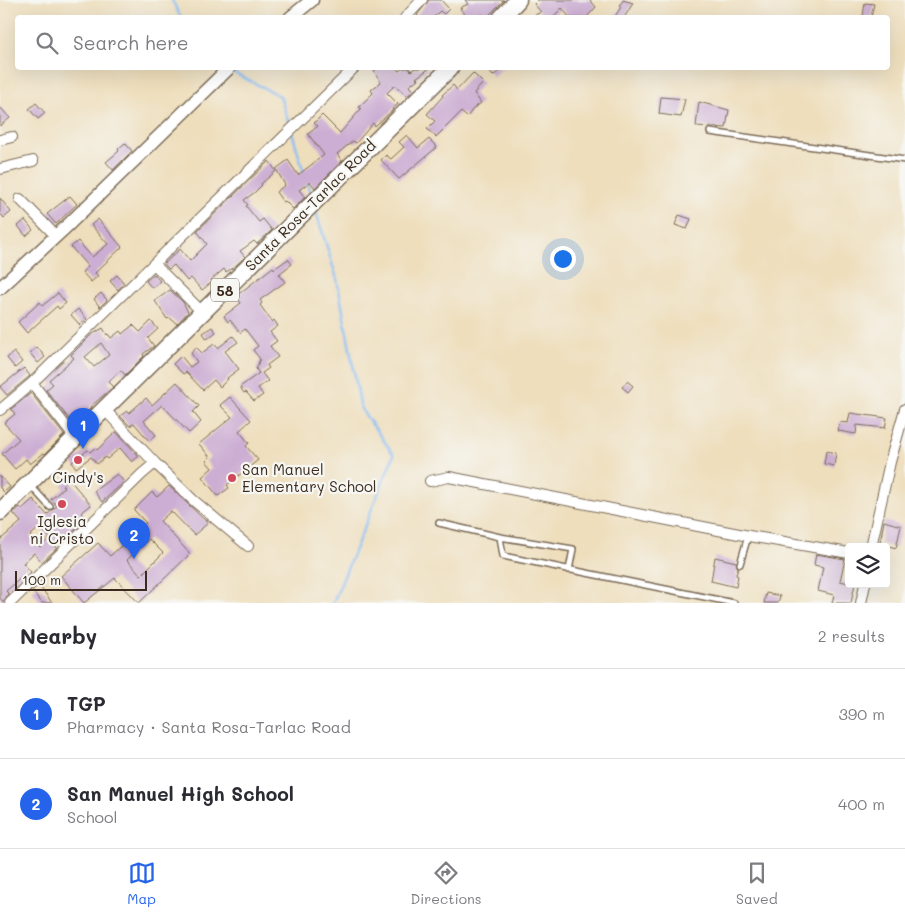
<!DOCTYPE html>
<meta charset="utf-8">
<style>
body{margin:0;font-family:Mali,sans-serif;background:#f7f7f7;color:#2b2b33}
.controls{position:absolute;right:15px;bottom:15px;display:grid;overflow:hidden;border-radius:5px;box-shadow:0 5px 20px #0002}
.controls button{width:45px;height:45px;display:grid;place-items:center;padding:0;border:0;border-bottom:1px solid #e1e1e2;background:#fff;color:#2b2b33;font:25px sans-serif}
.scale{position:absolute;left:15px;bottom:12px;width:132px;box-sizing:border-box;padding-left:5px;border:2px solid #3b2a1e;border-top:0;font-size:14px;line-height:18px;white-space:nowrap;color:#3b2a1e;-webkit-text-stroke:4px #f6f6f2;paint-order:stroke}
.you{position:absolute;left:562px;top:258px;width:18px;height:18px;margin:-12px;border:4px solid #fff;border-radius:50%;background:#1a73e8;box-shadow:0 0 0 8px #1a73e833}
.badge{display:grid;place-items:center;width:32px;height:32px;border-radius:50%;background:#2563eb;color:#fff;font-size:16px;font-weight:700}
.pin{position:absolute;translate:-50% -41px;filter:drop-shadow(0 1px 2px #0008)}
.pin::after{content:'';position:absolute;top:26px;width:18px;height:15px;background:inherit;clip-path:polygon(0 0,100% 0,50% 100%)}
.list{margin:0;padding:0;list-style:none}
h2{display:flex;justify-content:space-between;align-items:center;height:65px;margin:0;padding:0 20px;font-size:21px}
h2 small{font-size:16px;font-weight:400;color:#7c7c81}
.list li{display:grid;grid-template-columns:32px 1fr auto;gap:15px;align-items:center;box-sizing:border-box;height:90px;padding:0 20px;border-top:1px solid #e1e1e2}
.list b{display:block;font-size:19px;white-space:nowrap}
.list p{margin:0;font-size:16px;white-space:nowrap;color:#7c7c81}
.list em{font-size:16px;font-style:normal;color:#7c7c81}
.icon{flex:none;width:28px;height:28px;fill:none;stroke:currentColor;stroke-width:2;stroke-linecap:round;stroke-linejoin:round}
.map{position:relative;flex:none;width:905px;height:603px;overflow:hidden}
.search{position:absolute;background:#fff;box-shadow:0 5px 20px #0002;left:15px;right:15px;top:15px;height:55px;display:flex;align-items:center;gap:12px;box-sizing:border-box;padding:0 18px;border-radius:5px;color:#7c7c81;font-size:19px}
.sheet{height:245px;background:#fff}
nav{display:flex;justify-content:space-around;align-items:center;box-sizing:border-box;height:70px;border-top:1px solid #e1e1e2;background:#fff;font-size:14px;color:#7c7c81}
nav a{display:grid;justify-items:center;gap:2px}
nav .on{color:#2563eb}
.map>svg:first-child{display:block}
</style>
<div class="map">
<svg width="905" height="603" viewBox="0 0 905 603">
<rect width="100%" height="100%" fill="#f6f6f2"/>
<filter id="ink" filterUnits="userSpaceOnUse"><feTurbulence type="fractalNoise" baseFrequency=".02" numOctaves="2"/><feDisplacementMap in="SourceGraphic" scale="10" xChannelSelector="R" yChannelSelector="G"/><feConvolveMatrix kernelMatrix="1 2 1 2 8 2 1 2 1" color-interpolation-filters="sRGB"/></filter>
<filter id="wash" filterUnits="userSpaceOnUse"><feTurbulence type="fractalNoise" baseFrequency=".0096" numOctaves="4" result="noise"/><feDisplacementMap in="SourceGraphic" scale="20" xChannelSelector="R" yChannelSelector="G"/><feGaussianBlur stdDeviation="1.12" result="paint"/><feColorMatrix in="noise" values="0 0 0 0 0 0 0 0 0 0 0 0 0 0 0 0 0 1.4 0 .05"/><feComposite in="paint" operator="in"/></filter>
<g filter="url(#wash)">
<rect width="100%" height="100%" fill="#eedebc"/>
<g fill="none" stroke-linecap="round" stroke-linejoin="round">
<path stroke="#84bcf4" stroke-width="2.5" d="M 172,0 L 181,18
M 232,72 L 280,96 L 290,127
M 292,132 L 304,173
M 307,183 L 311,196
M 315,209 L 337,279 L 361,409 L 394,455 L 333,603"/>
</g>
<g id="blocks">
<path fill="#ccadd3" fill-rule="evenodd" d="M 429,0 L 441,0 L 449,9 L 444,14 L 440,11 L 433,18 L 420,18 L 417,15 Z
M 465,0 L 504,0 L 486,18 L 482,14 L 478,18 L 468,18 L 460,8 L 468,4 Z
M 538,0 L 590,0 L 596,7 L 586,18 L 570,18 L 562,8 L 552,18 L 529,18 L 541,12 L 534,4 Z
M 623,0 L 633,3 L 624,18 L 614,18 L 621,7 L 620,6 Z
M 865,3 L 874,4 L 871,17 L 863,16 Z
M 378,68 L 396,68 L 399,71 L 403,68 L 409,68 L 411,71 L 415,68 L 430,68 L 416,78 L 418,79 L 409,86 L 413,91 L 407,96 L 395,85 L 387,93 L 398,104 L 392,109 L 393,110 L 375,126 L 373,123 L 356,143 L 353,141 L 337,154 L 342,161 L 315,188 L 310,182 L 299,190 L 305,197 L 293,209 L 285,201 L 283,202 L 276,192 L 285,185 L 276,169 L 288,160 L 298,175 L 324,155 L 308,134 L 318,126 L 314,123 L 322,115 L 340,133 L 361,109 L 359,107 L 373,93 L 371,90 L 381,82 L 374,71 Z
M 486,68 L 503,68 L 493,76 Z
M 473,73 L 483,83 L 474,93 L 481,103 L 473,109 L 467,117 L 461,112 L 436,137 L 427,129 L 435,121 L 427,114 L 443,96 L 442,95 L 453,85 L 457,90 Z
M 661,97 L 685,99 L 681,117 L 659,114 Z
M 699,102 L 729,110 L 726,128 L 696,126 Z
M 36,103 L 45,113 L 38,119 L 29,109 Z
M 0,107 L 10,118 L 0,126 Z
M 407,135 L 418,148 L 429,139 L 437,147 L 399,179 L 381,160 L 386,155 L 391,159 L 404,147 L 399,142 Z
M 125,143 L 132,151 L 113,170 L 106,162 L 119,151 L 118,149 Z
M 269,161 L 276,171 L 261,184 L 262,185 L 254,193 L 244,200 L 248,205 L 246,206 L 259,222 L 263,219 L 272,230 L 257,244 L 254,241 L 240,251 L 245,257 L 234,267 L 226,272 L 224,269 L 211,280 L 212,282 L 202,290 L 191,278 L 187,281 L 174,265 L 169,269 L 164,264 L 180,249 L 190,261 L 207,244 L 197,231 Z
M 70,196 L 77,204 L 56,224 L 47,214 Z
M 0,198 L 11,212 L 4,218 L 0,213 Z
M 679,215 L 691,219 L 687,229 L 675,225 Z
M 98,219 L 122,247 L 95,273 L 98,276 L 91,282 L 82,272 L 88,267 L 71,247 L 78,241 L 92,257 L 108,244 L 91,225 Z
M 25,220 L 33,230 L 26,236 L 18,226 Z
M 288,259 L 292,264 L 279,274 L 285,282 L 260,300 L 262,303 L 260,305 L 272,322 L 274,320 L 278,326 L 270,332 L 277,341 L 270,346 L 278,357 L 267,365 L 269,368 L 262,373 L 268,381 L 258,388 L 263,395 L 254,401 L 246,392 L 244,393 L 240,387 L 259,373 L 256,369 L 260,359 L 253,350 L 258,346 L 245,329 L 240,333 L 230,320 L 228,322 L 224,316 L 241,303 L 236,296 L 273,267 L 274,269 Z
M 154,274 L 160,281 L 152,288 L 146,281 Z
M 117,275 L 124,283 L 118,290 L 110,281 Z
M 170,290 L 183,302 L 188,312 L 177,324 L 170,318 L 167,319 L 155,301 Z
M 58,293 L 66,303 L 59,309 L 57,306 L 27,333 L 18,322 L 40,302 L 42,306 Z
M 101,293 L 107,300 L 100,307 L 94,299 Z
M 78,309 L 87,319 L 80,325 L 71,315 Z
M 151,321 L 158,329 L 148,338 L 154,346 L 143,354 L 144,356 L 125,375 L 121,370 L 108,382 L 113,387 L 90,407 L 91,408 L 74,425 L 46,390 L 53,384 L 49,380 L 74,358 L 71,355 L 91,335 L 103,328 L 107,335 L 108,334 L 111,338 L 120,331 L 122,334 L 133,325 L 140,332 ZM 101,343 L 109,355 L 94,367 L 85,357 Z
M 212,327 L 216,332 L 207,339 L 203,333 Z
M 233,336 L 238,342 L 225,351 L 239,369 L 227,378 L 228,379 L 220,387 L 214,380 L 203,390 L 186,372 L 183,374 L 173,364 L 181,356 L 190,367 L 197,362 L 191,353 L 196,347 L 202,353 L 214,344 L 218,348 Z
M 37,347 L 45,357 L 38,363 L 30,353 Z
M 14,352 L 22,362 L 15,368 L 7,358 Z
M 24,368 L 30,376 L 7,395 L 0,387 Z
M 627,381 L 633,386 L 628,392 L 622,387 Z
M 177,382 L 199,406 L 193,412 L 201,422 L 189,433 L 162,405 L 144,421 L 156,435 L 149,441 L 134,423 L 130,426 L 120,416 L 127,411 L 129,413 L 146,398 L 152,405 Z
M 31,393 L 64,435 L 45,454 L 44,453 L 30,464 L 26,459 L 15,469 L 2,454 L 19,439 L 4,423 L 15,414 L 11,409 Z
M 230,397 L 251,420 L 239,431 L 249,443 L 246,446 L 258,460 L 227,485 L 229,488 L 218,496 L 202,477 L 212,468 L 206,461 L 210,457 L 199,444 L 232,417 L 220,405 Z
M 850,413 L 887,418 L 885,428 L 857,425 L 856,434 L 838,431 L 840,422 L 848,423 Z
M 116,432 L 139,456 L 132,462 L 120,448 L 107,459 L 105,457 L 97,464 L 91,457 L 76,468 L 72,462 L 88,450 L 90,452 L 95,448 L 97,450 Z
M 826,451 L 836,453 L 834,466 L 824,464 Z
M 117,474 L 124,482 L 102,502 L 94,491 Z
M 0,476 L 10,487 L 4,492 L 0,488 Z
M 69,479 L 91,505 L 81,513 L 86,519 L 71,534 L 70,532 L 55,545 L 57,548 L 42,562 L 34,553 L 23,563 L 31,572 L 25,579 L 23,576 L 6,591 L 9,594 L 3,602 L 0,598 L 0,540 L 21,522 L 13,513 L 20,507 L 22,509 L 33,499 L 47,515 L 57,506 L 51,499 L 64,488 L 62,485 ZM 40,527 L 50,538 L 40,547 L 30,536 Z
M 169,486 L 208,523 L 194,535 L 171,511 L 160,521 L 190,554 L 139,603 L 115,578 L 84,603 L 61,576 L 98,543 L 110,556 L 146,523 L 134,510 L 152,492 L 157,497 ZM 149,539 L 163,553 L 141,575 L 127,560 Z
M 884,521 L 901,526 L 896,548 L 880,543 Z
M 816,554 L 845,559 L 840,581 L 849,583 L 849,584 L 855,584 L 851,603 L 832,603 L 834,595 L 818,591 L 823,567 L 814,565 Z
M 715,557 L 736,562 L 738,568 L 736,575 L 738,576 L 736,587 L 711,581 Z
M 38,585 L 45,593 L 52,603 L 42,603 L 32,591 Z
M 766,593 L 780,596 L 778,603 L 764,603 Z"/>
</g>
</g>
<g filter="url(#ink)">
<use href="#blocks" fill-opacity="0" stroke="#7a6955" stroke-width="1"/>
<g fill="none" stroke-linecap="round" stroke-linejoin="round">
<defs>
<path id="service" d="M 710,132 L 905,160
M 30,485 L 50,507
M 439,523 L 500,537 L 503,556 L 734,603
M 500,537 L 573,549 L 569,570
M 740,564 L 748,536"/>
<path id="minor" d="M 405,18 L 422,0
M 0,140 L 12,137
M 0,169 L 33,161
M 20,199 L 56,236
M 154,264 L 202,312
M 32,383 L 75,438
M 0,410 L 32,383 L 354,68
M 155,463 L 193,500 L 248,546
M 430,481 L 449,477 L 749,536 L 849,553
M 871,547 L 890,462 L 905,409
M 10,603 L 142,474 L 155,463 L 104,409
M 861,603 L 865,584"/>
<path id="tertiary" d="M 290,18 L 312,0
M 0,288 L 69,224 L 229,68"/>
<path id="trunk" d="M 501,18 L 518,0
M 0,512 L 450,68"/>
</defs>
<use href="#service" stroke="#7a6955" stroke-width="8"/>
<use href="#minor" stroke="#7a6955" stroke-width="12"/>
<use href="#tertiary" stroke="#7a6955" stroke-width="15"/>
<use href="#trunk" stroke="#7a6955" stroke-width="19"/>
<use href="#service" stroke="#fff" stroke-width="5"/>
<use href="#minor" stroke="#fff" stroke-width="10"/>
<use href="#tertiary" stroke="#fff" stroke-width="12"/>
<use href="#trunk" stroke="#fff" stroke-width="16"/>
</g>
</g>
<g fill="#d1495b" stroke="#f6f6f2" stroke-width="2">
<circle cx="78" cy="460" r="5"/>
<circle cx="232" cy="478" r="5"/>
<circle cx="62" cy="504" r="5"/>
</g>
<g text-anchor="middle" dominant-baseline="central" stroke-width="4.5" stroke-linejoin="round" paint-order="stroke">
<rect fill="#f6f6f2" stroke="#73675e" stroke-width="1" x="211" y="278.5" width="28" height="23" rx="4"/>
<g font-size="14" font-weight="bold" fill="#3b2a1e">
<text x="225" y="290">58</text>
</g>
<g font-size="15" fill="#3b2a1e" stroke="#f6f6f2">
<text transform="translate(310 205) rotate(-45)">Santa Rosa-Tarlac Road</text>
</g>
<g font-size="15" fill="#3b2a1e" stroke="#f6f6f2">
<text x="242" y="469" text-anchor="start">San Manuel<tspan x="242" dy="17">Elementary School</tspan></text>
<text x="78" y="477">Cindy's</text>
<text x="62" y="521">Iglesia<tspan x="62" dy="17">ni Cristo</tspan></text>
</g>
</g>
</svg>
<div class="controls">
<button><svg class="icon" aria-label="layers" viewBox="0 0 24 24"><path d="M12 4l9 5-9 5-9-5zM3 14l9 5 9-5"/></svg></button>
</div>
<div class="scale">100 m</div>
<div class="you"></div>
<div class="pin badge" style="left:83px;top:449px">1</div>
<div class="pin badge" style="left:134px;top:559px">2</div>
<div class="search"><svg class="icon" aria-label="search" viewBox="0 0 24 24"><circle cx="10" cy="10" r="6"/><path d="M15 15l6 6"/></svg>Search here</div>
</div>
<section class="sheet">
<h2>Nearby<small>2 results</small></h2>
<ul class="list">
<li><span class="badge">1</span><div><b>TGP</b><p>Pharmacy · Santa Rosa-Tarlac Road</p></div><em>390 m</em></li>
<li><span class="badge">2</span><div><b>San Manuel High School</b><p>School</p></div><em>400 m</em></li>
</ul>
</section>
<nav>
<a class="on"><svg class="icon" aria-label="map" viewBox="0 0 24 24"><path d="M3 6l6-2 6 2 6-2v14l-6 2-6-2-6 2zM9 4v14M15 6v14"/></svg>Map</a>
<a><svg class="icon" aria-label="directions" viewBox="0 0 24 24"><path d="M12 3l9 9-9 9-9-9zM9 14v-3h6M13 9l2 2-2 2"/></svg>Directions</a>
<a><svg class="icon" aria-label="saved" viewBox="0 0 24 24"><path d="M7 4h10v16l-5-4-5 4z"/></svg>Saved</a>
</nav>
